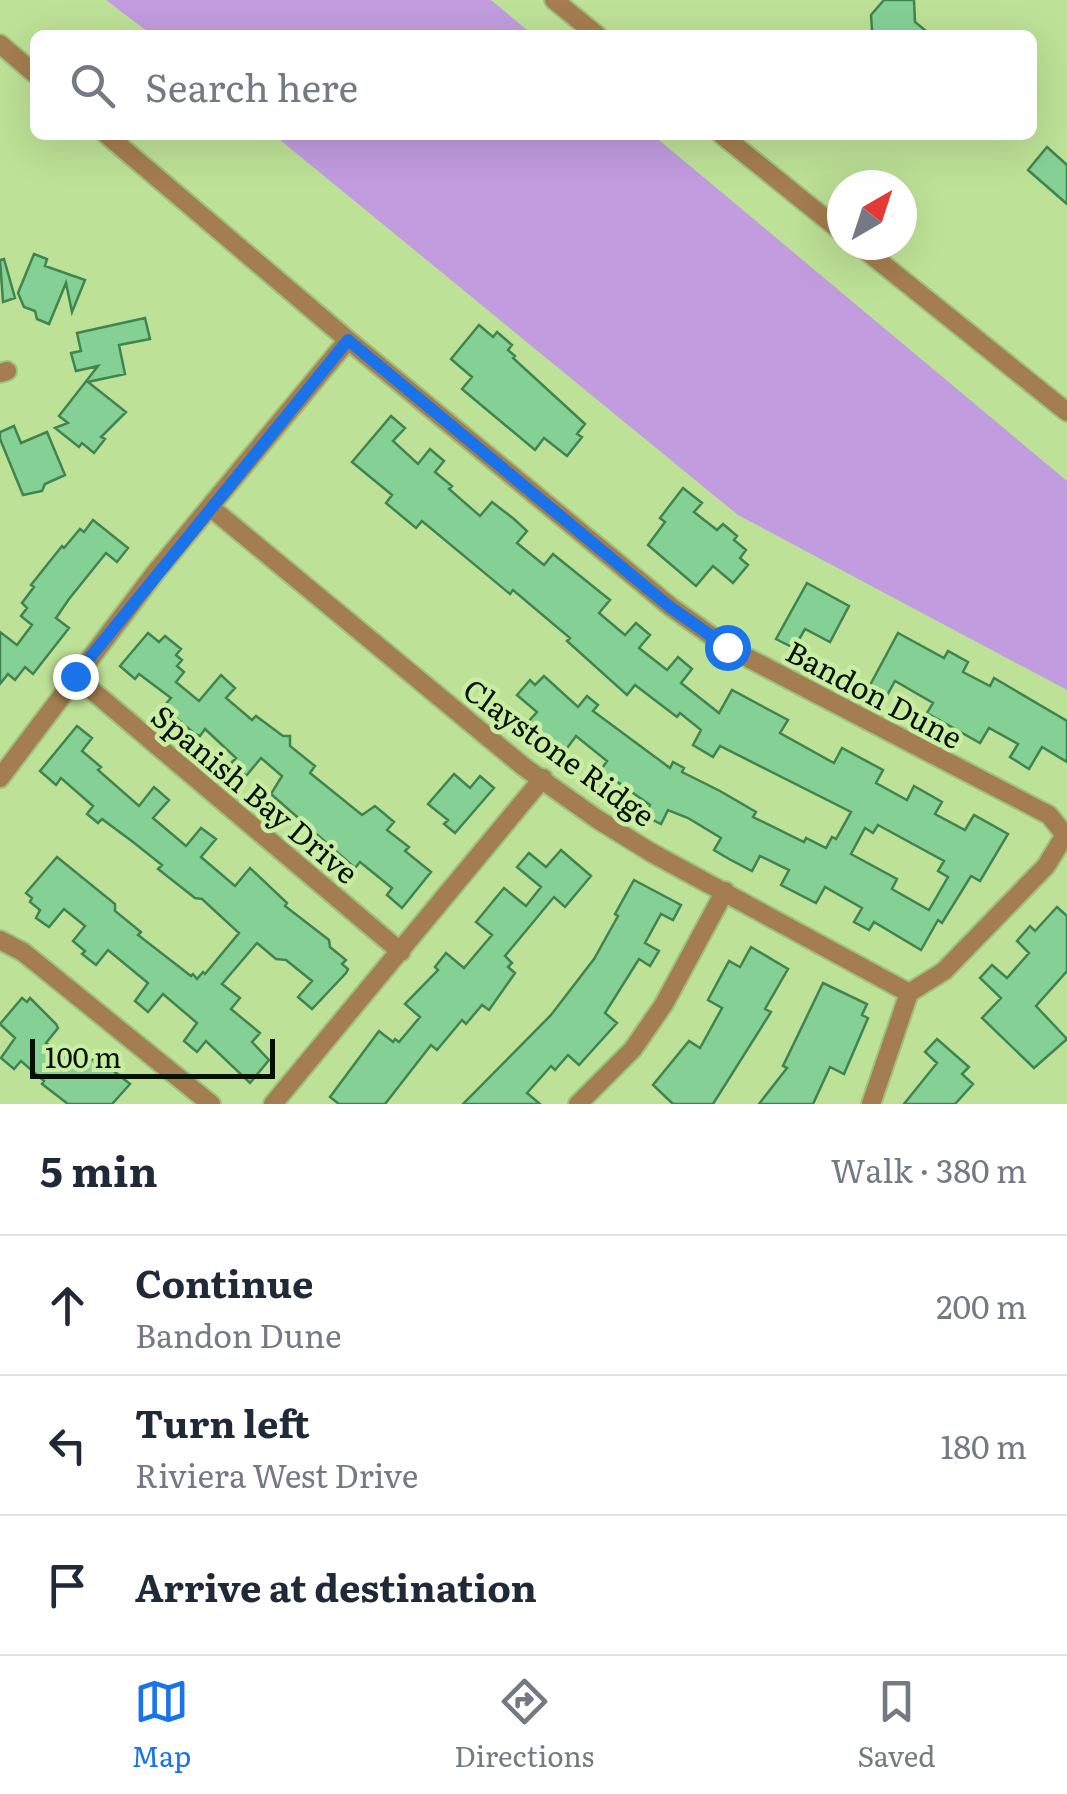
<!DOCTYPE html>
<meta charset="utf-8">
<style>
body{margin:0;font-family:Literata,serif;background:#f2f2f3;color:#1f2937}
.compass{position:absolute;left:827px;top:170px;width:90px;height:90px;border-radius:50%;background:#fff;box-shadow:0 10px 40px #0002;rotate:39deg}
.scale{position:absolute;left:30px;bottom:25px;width:245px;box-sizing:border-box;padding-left:10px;border:5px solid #061100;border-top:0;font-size:28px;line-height:35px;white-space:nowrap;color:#061100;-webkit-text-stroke:8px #c9eea3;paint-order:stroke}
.stop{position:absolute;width:30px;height:30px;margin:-22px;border:8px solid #1a73e8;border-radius:50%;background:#fff}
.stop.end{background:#1a73e8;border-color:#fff;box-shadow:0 2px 10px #0008}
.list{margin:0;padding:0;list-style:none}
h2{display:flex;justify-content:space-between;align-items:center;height:130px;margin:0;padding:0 40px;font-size:42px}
h2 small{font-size:32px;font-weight:400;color:#747a83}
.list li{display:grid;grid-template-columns:65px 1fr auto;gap:30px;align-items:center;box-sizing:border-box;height:140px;padding:0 40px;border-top:2px solid #e0e1e3}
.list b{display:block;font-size:38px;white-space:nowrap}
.list p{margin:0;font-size:32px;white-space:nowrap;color:#747a83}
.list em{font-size:32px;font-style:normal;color:#747a83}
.icon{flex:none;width:55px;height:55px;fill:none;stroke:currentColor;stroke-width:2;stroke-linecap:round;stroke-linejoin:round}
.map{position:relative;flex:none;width:1067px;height:1104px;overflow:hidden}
.search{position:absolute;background:#fff;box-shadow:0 10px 40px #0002;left:30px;right:30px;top:30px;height:110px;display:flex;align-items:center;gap:25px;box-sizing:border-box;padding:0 35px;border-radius:15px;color:#747a83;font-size:38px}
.sheet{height:550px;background:#fff}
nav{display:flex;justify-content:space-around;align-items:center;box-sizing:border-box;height:140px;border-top:2px solid #e0e1e3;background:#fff;font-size:28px;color:#747a83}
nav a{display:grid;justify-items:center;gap:5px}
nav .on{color:#1a73e8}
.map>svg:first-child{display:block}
</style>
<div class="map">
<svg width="1067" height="1104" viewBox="0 0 1067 1104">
<rect width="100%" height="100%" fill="#bde196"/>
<path fill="#c19cdf" d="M 106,0 L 491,0 L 533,35 L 152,35 Z
M 274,135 L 653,135 L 1067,481 L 1067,690 L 738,515 Z"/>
<path fill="#85d094" stroke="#408450" stroke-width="2.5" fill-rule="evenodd" d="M 884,0 L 914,0 L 915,22 L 931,35 L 878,35 L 872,30 L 871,15 Z
M 1047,147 L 1067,165 L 1067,204 L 1028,170 Z
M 34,254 L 47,259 L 45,266 L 85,280 L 72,312 L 66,283 L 49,324 L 37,319 L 35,311 L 24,307 L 18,293 Z
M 4,259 L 15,298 L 3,302 L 0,260 Z
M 145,318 L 150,339 L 119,345 L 125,374 L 88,382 L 126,412 L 101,437 L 105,439 L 94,453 L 82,443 L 79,447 L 55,428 L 68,423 L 59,416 L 98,366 L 76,371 L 71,353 L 81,351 L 77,333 Z
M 479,325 L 493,337 L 497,332 L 512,345 L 508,350 L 515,356 L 513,358 L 585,424 L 577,434 L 582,437 L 567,456 L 544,438 L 535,450 L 462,389 L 472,377 L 451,359 Z
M 391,416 L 405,428 L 393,441 L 418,464 L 430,449 L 444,461 L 435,472 L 452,486 L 449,489 L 480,516 L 492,502 L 514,519 L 527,531 L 517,543 L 544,565 L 553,554 L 595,588 L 610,600 L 599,613 L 625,635 L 636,623 L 650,635 L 639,648 L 667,670 L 678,657 L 692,669 L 681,683 L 719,713 L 732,690 L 788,720 L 780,733 L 834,763 L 842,748 L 883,770 L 876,783 L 907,800 L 914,786 L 942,802 L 935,814 L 965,830 L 974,815 L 1008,834 L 980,881 L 971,876 L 942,923 L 938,920 L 921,950 L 874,922 L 869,930 L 854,922 L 862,908 L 825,887 L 816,903 L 781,885 L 789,870 L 760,856 L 752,871 L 729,859 L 714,850 L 721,838 L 688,818 L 668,810 L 661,824 L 645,816 L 650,805 L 616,781 L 607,793 L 592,783 L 607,761 L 576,736 L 562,755 L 525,725 L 537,712 L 517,695 L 530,680 L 535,685 L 544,676 L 578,707 L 587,696 L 598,705 L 593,711 L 670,768 L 673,762 L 684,768 L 682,772 L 720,791 L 756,812 L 753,817 L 804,842 L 806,838 L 826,848 L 832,837 L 836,839 L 851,812 L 720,746 L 713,757 L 693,745 L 701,730 L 680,713 L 677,717 L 635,685 L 627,695 L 567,641 L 570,638 L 513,590 L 510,594 L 422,521 L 416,528 L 386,503 L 392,495 L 352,462 ZM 878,825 L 944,861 L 938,871 L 948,877 L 929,910 L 892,889 L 897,879 L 851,854 L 865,828 L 873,833 Z
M 14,426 L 21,443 L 47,432 L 65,475 L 45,484 L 42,491 L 23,495 L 0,439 L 0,432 Z
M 683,488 L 702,503 L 694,512 L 717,530 L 723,524 L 737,536 L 734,540 L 746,550 L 740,558 L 748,565 L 733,583 L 713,566 L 696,586 L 648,545 L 665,522 L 660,518 Z
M 93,520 L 128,548 L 117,562 L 106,553 L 69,599 L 56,618 L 69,628 L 33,674 L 25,667 L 15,680 L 8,674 L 0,684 L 0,632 L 17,645 L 32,625 L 21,616 L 27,608 L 22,603 L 34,587 L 31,585 L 62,546 L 64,548 L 80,529 L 84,532 Z
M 807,583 L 849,606 L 830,642 L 805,629 L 794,648 L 776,639 Z
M 148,633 L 159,642 L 165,636 L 181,649 L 176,655 L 182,660 L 177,666 L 184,672 L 176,682 L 199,701 L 221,675 L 235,688 L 226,698 L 252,720 L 256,716 L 283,736 L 290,736 L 290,746 L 315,766 L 310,773 L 362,815 L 375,806 L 394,822 L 387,830 L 409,847 L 405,851 L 431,872 L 402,908 L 387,895 L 392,888 L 360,862 L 355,868 L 271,794 L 282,776 L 261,758 L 246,776 L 231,763 L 236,758 L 205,729 L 200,736 L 195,734 L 163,707 L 171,698 L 139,674 L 135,679 L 120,666 Z
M 898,633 L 944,658 L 948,651 L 968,662 L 963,672 L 990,686 L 994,678 L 1067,721 L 1067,762 L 1042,747 L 1029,769 L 1010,757 L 1018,744 L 989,728 L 980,743 L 927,713 L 933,703 L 895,681 L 886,697 L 869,687 Z
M 77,726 L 92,738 L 82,751 L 101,767 L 98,770 L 139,806 L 154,787 L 169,800 L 153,818 L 186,846 L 201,828 L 216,839 L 201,857 L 235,886 L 250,868 L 287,903 L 285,906 L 329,940 L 330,947 L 346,960 L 342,964 L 348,969 L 346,973 L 312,1009 L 298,997 L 312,981 L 286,960 L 276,959 L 257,943 L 222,984 L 240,998 L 231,1009 L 260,1033 L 252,1042 L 269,1060 L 250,1083 L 206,1041 L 197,1052 L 184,1041 L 197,1023 L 163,994 L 148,1012 L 135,1001 L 148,983 L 108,950 L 96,965 L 82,954 L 85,951 L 73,941 L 85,926 L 64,909 L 49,927 L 36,918 L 40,910 L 30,902 L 32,898 L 26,893 L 57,857 L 115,904 L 115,911 L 141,932 L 138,935 L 191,976 L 193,974 L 197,979 L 203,972 L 205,974 L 239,933 L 202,899 L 195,898 L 158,869 L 162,865 L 133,842 L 102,819 L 98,823 L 87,814 L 93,806 L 61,778 L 56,785 L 40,771 Z
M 454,774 L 470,788 L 480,776 L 494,788 L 455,833 L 444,824 L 448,820 L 428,804 Z
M 561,850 L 591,876 L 565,907 L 554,897 L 505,956 L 512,963 L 508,967 L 515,973 L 489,1010 L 482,1005 L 466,1024 L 462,1020 L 437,1050 L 431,1045 L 385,1104 L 339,1104 L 330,1097 L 379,1031 L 393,1042 L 395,1039 L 399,1042 L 420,1017 L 405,1004 L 438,970 L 435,967 L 446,953 L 464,968 L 492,935 L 476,922 L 504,888 L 526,906 L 541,887 L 517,867 L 529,853 L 546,867 Z
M 634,880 L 681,905 L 673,920 L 661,914 L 645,943 L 659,951 L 650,966 L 639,959 L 605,1013 L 617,1023 L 579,1065 L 568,1055 L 555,1070 L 551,1066 L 527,1093 L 540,1104 L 463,1104 L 551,1015 L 594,959 L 618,916 L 615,914 Z
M 1057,907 L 1067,916 L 1067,971 L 1036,1006 L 1067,1039 L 1034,1068 L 982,1018 L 1001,998 L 980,978 L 992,965 L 1007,978 L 1029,953 L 1017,941 L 1030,926 L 1035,931 Z
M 751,947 L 788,969 L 765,1009 L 771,1012 L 713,1104 L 673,1104 L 653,1085 L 689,1041 L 700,1048 L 722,1008 L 708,1000 L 729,961 L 740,967 Z
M 823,983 L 867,1004 L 862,1015 L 868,1018 L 844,1074 L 830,1067 L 813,1104 L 759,1104 L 787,1068 L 783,1066 Z
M 22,998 L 27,1002 L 30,998 L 56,1024 L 58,1028 L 46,1043 L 74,1065 L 83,1070 L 95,1056 L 130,1084 L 112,1104 L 68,1104 L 42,1084 L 44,1081 L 21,1061 L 14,1069 L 1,1058 L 15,1038 L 0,1024 Z
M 937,1039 L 969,1067 L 962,1074 L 973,1084 L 955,1104 L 904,1104 L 937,1063 L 925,1052 Z"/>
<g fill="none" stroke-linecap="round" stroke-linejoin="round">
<defs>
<path id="minor" d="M 554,0 L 597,35
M 0,44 L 35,74
M 107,135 L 348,340 L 671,607 L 727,647 L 1049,815 L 1065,835 L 1046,866 L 944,971 L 909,993 L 871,1104
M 722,135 L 842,232
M 859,245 L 1067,412
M 0,373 L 7,371
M 210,507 L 524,767 L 597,819 L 652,853 L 909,993
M 75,676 L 401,952
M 0,778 L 155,573 L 348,340
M 0,940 L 23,952 L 211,1104
M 273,1104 L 543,778
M 578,1104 L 633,1049 L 664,1004 L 725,891"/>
</defs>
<use href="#minor" stroke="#a0c07e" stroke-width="22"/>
<use href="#minor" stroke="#a47d50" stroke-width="18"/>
</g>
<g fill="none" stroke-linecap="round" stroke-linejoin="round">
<path stroke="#1a73e8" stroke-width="12" d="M 75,676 L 348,340 L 670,607 L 727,647"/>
</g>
<g text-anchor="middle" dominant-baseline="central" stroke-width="9" stroke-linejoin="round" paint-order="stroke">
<g font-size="30" fill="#061100" stroke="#c9eea3">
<text transform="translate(875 693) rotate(28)">Bandon Dune</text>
<text transform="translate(560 751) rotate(36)">Claystone Ridge</text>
<text transform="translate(256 793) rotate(40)">Spanish Bay Drive</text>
</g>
</g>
</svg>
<svg class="compass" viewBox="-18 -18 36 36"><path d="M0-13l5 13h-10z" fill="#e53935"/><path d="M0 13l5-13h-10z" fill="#747a83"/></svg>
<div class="scale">100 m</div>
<div class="stop" style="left:727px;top:647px"></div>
<div class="stop end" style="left:75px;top:676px"></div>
<div class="search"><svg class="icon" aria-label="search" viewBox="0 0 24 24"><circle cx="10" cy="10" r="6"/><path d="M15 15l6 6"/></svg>Search here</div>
</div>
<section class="sheet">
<h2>5 min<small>Walk · 380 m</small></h2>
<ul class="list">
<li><svg class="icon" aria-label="ahead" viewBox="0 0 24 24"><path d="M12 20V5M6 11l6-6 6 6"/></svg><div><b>Continue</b><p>Bandon Dune</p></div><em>200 m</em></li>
<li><svg class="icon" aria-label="left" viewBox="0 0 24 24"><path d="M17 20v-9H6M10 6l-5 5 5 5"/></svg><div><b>Turn left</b><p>Riviera West Drive</p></div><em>180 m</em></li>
<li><svg class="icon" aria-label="arrive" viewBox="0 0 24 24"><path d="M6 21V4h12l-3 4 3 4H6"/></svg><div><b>Arrive at destination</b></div></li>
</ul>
</section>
<nav>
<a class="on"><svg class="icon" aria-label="map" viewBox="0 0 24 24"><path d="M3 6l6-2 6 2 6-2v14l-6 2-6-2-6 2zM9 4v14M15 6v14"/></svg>Map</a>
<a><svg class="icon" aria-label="directions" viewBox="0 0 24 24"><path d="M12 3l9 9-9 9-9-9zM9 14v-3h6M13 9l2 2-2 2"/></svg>Directions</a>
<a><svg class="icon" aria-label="saved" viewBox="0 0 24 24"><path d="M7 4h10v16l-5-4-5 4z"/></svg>Saved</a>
</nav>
